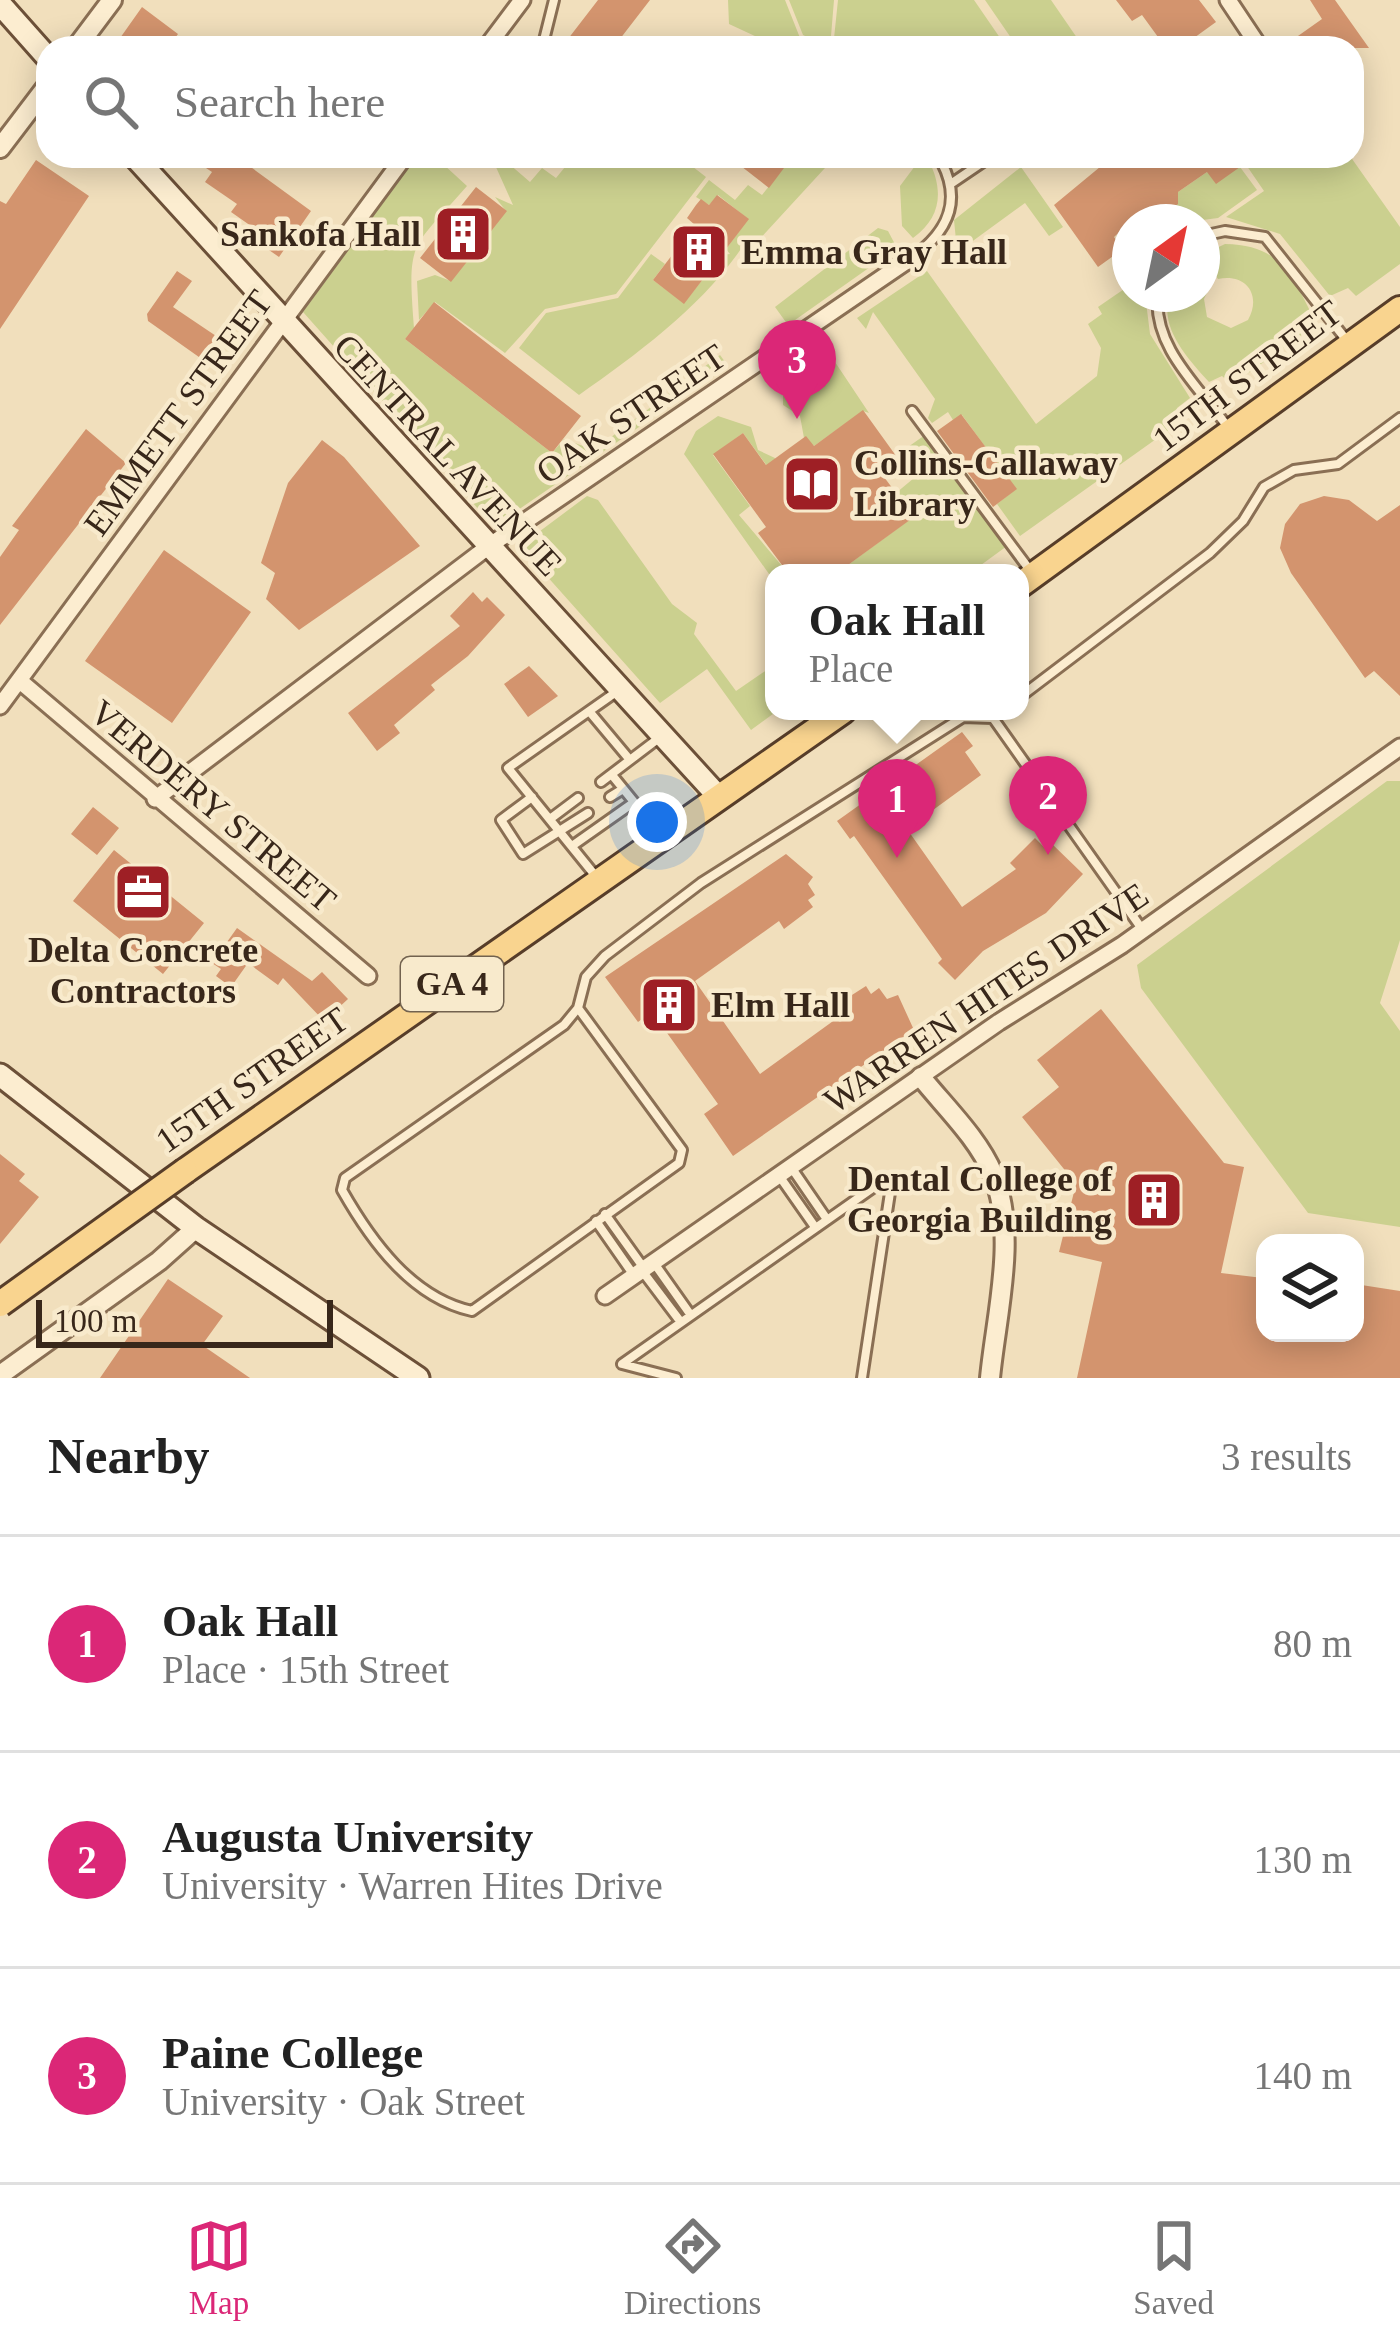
<!DOCTYPE html>
<meta charset="utf-8">
<style>
body{margin:0;font-family:Georgia,serif;background:#f2f2f2;color:#222}
.controls{position:absolute;right:36px;bottom:36px;display:grid;overflow:hidden;border-radius:24px;box-shadow:0 6px 30px #0003}
.controls button{width:108px;height:108px;display:grid;place-items:center;padding:0;border:0;border-bottom:3px solid #e0e0e0;background:#fff;color:#222;font:60px sans-serif}
.compass{position:absolute;left:1112px;top:204px;width:108px;height:108px;border-radius:50%;background:#fff;box-shadow:0 6px 30px #0003;rotate:33deg}
.scale{position:absolute;left:36px;bottom:30px;width:297px;box-sizing:border-box;padding-left:12px;border:6px solid #38271a;border-top:0;font-size:33px;line-height:42px;white-space:nowrap;color:#38271a;-webkit-text-stroke:9px #f8eacc;paint-order:stroke}
.you{position:absolute;left:657px;top:822px;width:42px;height:42px;margin:-30px;border:9px solid #fff;border-radius:50%;background:#1a73e8;box-shadow:0 0 0 18px #1a73e833}
.badge{display:grid;place-items:center;width:78px;height:78px;border-radius:50%;background:#db2777;color:#fff;font-size:39px;font-weight:700}
.pin{position:absolute;translate:-50% -99px;filter:drop-shadow(0 3px 6px #0008)}
.pin::after{content:'';position:absolute;top:63px;width:42px;height:36px;background:inherit;clip-path:polygon(0 0,100% 0,50% 100%)}
.popup{position:absolute;left:765px;top:564px;width:264px;height:156px;box-sizing:border-box;display:grid;place-content:center;border-radius:24px;background:#fff;filter:drop-shadow(0 3px 9px #0005);font-size:39px;white-space:nowrap;color:#767676}
.popup b{font-size:45px;color:#222}
.popup::after{content:'';position:absolute;left:50%;top:100%;margin-left:-24px;border:24px solid transparent;border-top-color:#fff}
.list{margin:0;padding:0;list-style:none}
h2{display:flex;justify-content:space-between;align-items:center;height:156px;margin:0;padding:0 48px;font-size:51px}
h2 small{font-size:39px;font-weight:400;color:#767676}
.list li{display:grid;grid-template-columns:78px 1fr auto;gap:36px;align-items:center;box-sizing:border-box;height:216px;padding:0 48px;border-top:3px solid #e0e0e0}
.list b{display:block;font-size:45px;white-space:nowrap}
.list p{margin:0;font-size:39px;white-space:nowrap;color:#767676}
.list em{font-size:39px;font-style:normal;color:#767676}
.icon{flex:none;width:66px;height:66px;fill:none;stroke:currentColor;stroke-width:2;stroke-linecap:round;stroke-linejoin:round}
.map{position:relative;flex:none;width:1400px;height:1378px;overflow:hidden}
.search{position:absolute;background:#fff;box-shadow:0 6px 30px #0003;left:36px;right:36px;top:36px;height:132px;display:flex;align-items:center;gap:30px;box-sizing:border-box;padding:0 42px;border-radius:36px;color:#767676;font-size:45px}
.sheet{height:804px;background:#fff}
nav{display:flex;justify-content:space-around;align-items:center;box-sizing:border-box;height:168px;border-top:3px solid #e0e0e0;background:#fff;font-size:33px;color:#767676}
nav a{display:grid;justify-items:center;gap:6px}
nav .on{color:#db2777}
.map>svg:first-child{display:block}
</style>
<div class="map">
<svg width="1400" height="1378" viewBox="0 0 1400 1378">
<rect width="100%" height="100%" fill="#f1dfbc"/>
<path fill="#cbd08f" d="M 728,0 L 785,0 L 804,48 L 781,48 L 729,24 Z
M 789,0 L 834,0 L 830,48 L 803,35 Z
M 838,0 L 974,0 L 1007,48 L 833,48 Z
M 985,0 L 1051,0 L 1084,48 L 1018,48 Z
M 417,156 L 446,156 L 443,164 L 467,186 C 411,251 407,237 414,328 L 405,339 L 552,453 L 564,439 L 594,450 L 720,355 L 728,366 L 499,523 L 488,520 L 303,312 Z
M 491,156 L 500,156 L 530,182 L 542,168 L 556,178 L 574,156 L 679,156 L 706,177 L 616,294 L 545,309 L 505,353 L 435,302 L 419,320 L 417,281 L 435,275 L 451,281 L 506,211 L 495,197 L 513,205 Z
M 793,156 L 836,156 L 756,243 L 745,243 C 705,304 640,352 579,395 L 519,348 L 546,313 L 618,298 L 651,254 L 665,264 L 653,280 L 684,303 L 722,255 L 730,254 L 726,249 L 748,219 L 718,195 L 709,205 L 696,197 L 709,180 L 735,200 L 748,185 L 762,195 Z
M 913,156 L 936,156 L 929,161 C 944,191 941,218 913,238 L 902,226 L 900,186 L 918,162 Z
M 1240,156 L 1306,156 L 1314,167 L 1350,156 L 1400,227 L 1400,264 L 1356,296 L 1348,288 L 1330,296 L 1280,234 L 1226,217 L 1264,191 Z
M 1021,167 L 1063,227 L 1049,236 L 1025,203 L 970,243 L 956,240 L 954,220 Z
M 1240,167 L 1257,190 L 1218,218 L 1187,222 L 1176,205 L 1178,192 L 1207,172 Z
M 878,228 L 888,231 L 897,248 L 788,325 L 775,307 Z
M 1225,244 C 1275,245 1289,268 1310,311 L 1300,321 L 1304,333 L 1232,385 L 1222,376 L 1209,382 C 1188,359 1158,327 1170,294 L 1202,294 L 1202,272 L 1211,284 L 1204,299 L 1207,317 L 1231,328 L 1248,320 C 1262,295 1246,273 1218,279 L 1202,255 Z
M 927,271 L 1036,424 L 1097,376 L 1101,348 L 1088,324 L 1102,314 L 1098,307 L 1130,285 L 1130,294 L 1145,294 L 1150,334 L 1190,398 L 1177,408 L 1180,422 L 1020,536 L 997,504 L 1016,489 L 962,415 L 953,420 L 948,412 L 932,423 L 928,418 L 935,399 L 873,312 L 866,329 L 857,318 Z
M 823,344 L 869,413 L 863,411 L 814,446 L 804,438 L 800,416 L 783,405 L 783,371 Z
M 718,416 L 751,427 L 758,450 L 775,458 L 773,474 L 743,433 L 713,455 L 750,506 L 739,515 L 788,573 L 774,573 L 774,581 L 684,454 L 696,431 Z
M 925,435 L 1007,546 L 970,573 L 837,573 L 913,517 L 896,493 L 914,478 L 898,454 Z
M 587,496 L 598,500 L 672,604 L 697,623 L 694,634 L 736,691 L 774,665 L 777,711 L 751,730 L 707,669 L 660,703 L 520,546 Z
M 1387,781 L 1400,781 L 1400,940 L 1380,1003 L 1400,1031 L 1400,1227 L 1308,1213 L 1141,988 L 1137,965 Z"/>
<path fill="#d3946e" d="M 598,0 L 650,0 L 613,48 L 561,48 Z
M 1116,0 L 1199,0 L 1216,22 L 1180,48 L 1166,48 L 1142,15 L 1132,21 Z
M 1310,0 L 1335,0 L 1369,48 L 1281,48 L 1322,19 Z
M 142,7 L 178,34 L 168,48 L 113,48 Z
M 188,156 L 253,156 L 248,165 L 311,211 L 279,257 L 256,241 L 261,233 L 231,212 L 237,204 L 205,182 L 212,172 Z
M 728,156 L 793,156 L 769,188 Z
M 1101,156 L 1232,156 L 1240,167 L 1216,184 L 1207,172 L 1178,192 L 1178,204 L 1154,220 L 1143,216 L 1130,222 L 1114,237 L 1123,249 L 1098,267 L 1054,205 L 1106,162 Z
M 36,160 L 89,196 L 0,329 L 0,201 L 6,204 Z
M 476,187 L 507,211 L 451,282 L 420,258 Z
M 717,195 L 749,219 L 684,304 L 653,280 L 695,225 L 687,218 L 696,205 L 701,199 L 709,205 Z
M 177,271 L 192,281 L 173,307 L 222,340 L 206,362 L 148,321 L 147,314 Z
M 434,302 L 581,416 L 552,453 L 405,339 Z
M 863,410 L 899,460 L 881,473 L 914,517 L 837,573 L 788,573 L 758,533 L 766,527 L 713,454 L 743,433 L 766,465 L 806,436 L 814,446 Z
M 961,414 L 1017,489 L 993,507 L 937,431 Z
M 86,429 L 126,463 L 0,625 L 0,557 L 19,530 L 12,526 Z
M 322,440 L 344,457 L 420,546 L 299,630 L 266,599 L 275,573 L 261,563 L 288,483 Z
M 1324,496 L 1349,500 L 1377,521 L 1400,505 L 1400,696 L 1374,671 L 1365,678 L 1291,573 L 1280,548 L 1285,524 L 1300,504 Z
M 164,550 L 251,612 L 172,723 L 85,661 Z
M 473,592 L 482,602 L 487,597 L 505,615 L 468,656 L 431,685 L 435,690 L 394,725 L 400,733 L 377,751 L 348,713 L 460,626 L 450,616 Z
M 529,666 L 558,696 L 528,717 L 504,684 Z
M 962,732 L 973,746 L 965,752 L 981,775 L 907,829 L 962,907 L 1016,869 L 1010,863 L 1035,838 L 1045,848 L 1050,842 L 1083,874 L 1046,913 L 983,951 L 955,980 L 938,963 L 942,959 L 854,836 L 850,839 L 837,821 Z
M 93,807 L 119,828 L 97,855 L 71,834 Z
M 114,850 L 204,923 L 163,974 L 73,901 Z
M 786,854 L 813,877 L 808,884 L 815,895 L 808,900 L 813,907 L 784,929 L 779,921 L 695,981 L 760,1074 L 847,1011 L 841,1002 L 866,986 L 871,994 L 879,988 L 887,999 L 898,995 L 914,1030 L 733,1156 L 704,1114 L 718,1104 L 652,1012 L 638,1022 L 605,977 Z
M 237,928 L 312,981 L 322,972 L 348,999 L 324,1021 L 283,978 L 278,985 L 248,963 L 231,987 L 216,976 L 221,969 L 212,963 Z
M 1101,1009 L 1224,1163 L 1244,1167 L 1221,1273 L 1263,1278 L 1265,1333 L 1355,1333 L 1355,1284 L 1400,1291 L 1400,1378 L 1077,1378 L 1102,1262 L 1059,1252 L 1076,1184 L 1022,1117 L 1059,1087 L 1037,1060 Z
M 0,1154 L 25,1174 L 19,1181 L 39,1197 L 0,1244 Z
M 168,1279 L 223,1316 L 202,1345 L 250,1378 L 100,1378 Z"/>
<g fill="none" stroke-linecap="round" stroke-linejoin="round">
<defs>
<path id="service" d="M 542,48 L 554,0
M 952,183 L 983,162
M 1202,236 L 1225,231 L 1265,237 L 1348,342
M 914,256 C 947,232 962,202 942,163
M 1158,294 C 1152,346 1198,386 1227,426
M 912,411 L 1029,569
M 1020,697 L 1210,553 L 1243,521 L 1264,487 L 1294,470 L 1338,464 L 1400,418
M 589,711 L 630,760 L 659,738
M 993,718 L 1142,929
M 612,775 L 660,834
M 601,782 L 630,760
M 532,797 L 501,820 L 523,854 L 588,813
M 610,797 L 623,789
M 550,819 L 578,798
M 572,846 L 633,803
M 598,879 L 508,768 L 619,690
M 578,1008 L 564,1025 L 345,1178 L 342,1190 C 371,1241 412,1298 472,1311 L 679,1163 L 682,1150 L 578,1008 L 586,977 L 605,956 L 701,883 L 963,717 L 993,718 L 1002,711
M 791,1167 L 826,1218
M 780,1177 L 815,1227
M 605,1214 L 643,1267
M 596,1221 L 633,1274
M 654,1263 L 690,1314
M 643,1272 L 680,1321
M 676,1378 L 622,1364 L 884,1180 L 891,1186 L 862,1378"/>
<path id="minor" d="M 1228,0 L 1260,48
M 486,48 L 522,0
M 20,681 L 368,976
M 0,706 L 405,156
M 155,799 L 489,546 L 914,256
M 605,1296 L 999,1022 L 1122,945 L 1400,747"/>
<path id="tertiary" d="M 76,48 L 112,0
M 0,148 L 48,85
M 921,1077 C 945,1107 978,1138 993,1174 C 1018,1235 996,1315 990,1378
M 0,1375 L 159,1261 L 196,1228"/>
<path id="secondary" d="M 0,4 L 48,58
M 134,156 L 717,795
M 0,1075 L 196,1228 L 418,1378"/>
<path id="primary" d="M 1020,585 L 1400,309
M 185,1171 L 843,711"/>
</defs>
<use href="#service" stroke="#8a6f54" stroke-width="14"/>
<use href="#minor" stroke="#8a6f54" stroke-width="21"/>
<use href="#tertiary" stroke="#8a6f54" stroke-width="24"/>
<use href="#secondary" stroke="#6c5038" stroke-width="27"/>
<use href="#primary" stroke="#573d29" stroke-width="30"/>
<use href="#service" stroke="#fcedd0" stroke-width="8"/>
<use href="#minor" stroke="#fcedd0" stroke-width="15"/>
<use href="#tertiary" stroke="#fcedd0" stroke-width="18"/>
<use href="#secondary" stroke="#fcedd0" stroke-width="21"/>
<use href="#primary" stroke="#f9d48f" stroke-width="24"/>
<defs>
<path id="primary-bridge" d="M 0,1304 L 185,1171"/>
</defs>
<use href="#primary-bridge" stroke="#573d29" stroke-width="30" stroke-linecap="butt"/>
<use href="#primary-bridge" stroke="#f9d48f" stroke-width="24"/>
</g>
<defs>
<symbol id="building-square" viewBox="-11 -11 22 22"><rect x="-9" y="-9" width="18" height="18" rx="4" fill="#9e1f25" stroke="#f8eacc"/><path d="M-4-6H4V6H1V3H-1V6H-4ZM-2.5-4.3h1.7v1.8h-1.7ZM.8-4.3h1.7v1.8H.8ZM-2.5-1h1.7V.8h-1.7ZM.8-1h1.7V.8H.8Z" fill="#fff"/></symbol>
<symbol id="library-square" viewBox="-11 -11 22 22"><rect x="-9" y="-9" width="18" height="18" rx="4" fill="#9e1f25" stroke="#f8eacc"/><path d="M-6-4Q-3-5.5-.7-3.5V5Q-3 3-6 4ZM6-4Q3-5.5 .7-3.5V5Q3 3 6 4Z" fill="#fff"/></symbol>
<symbol id="office-square" viewBox="-11 -11 22 22"><rect x="-9" y="-9" width="18" height="18" rx="4" fill="#9e1f25" stroke="#f8eacc"/><path d="M-6-3h4V-5.5h4V-3h4V5H-6ZM-1-4.5V-3h2v-1.5ZM-6 0V1H6V0Z" fill="#fff"/></symbol>
</defs>
<g fill-rule="evenodd">
<use href="#building-square" x="430" y="201" width="66" height="66"/>
<use href="#building-square" x="666" y="219" width="66" height="66"/>
<use href="#library-square" x="779" y="451" width="66" height="66"/>
<use href="#office-square" x="110" y="859" width="66" height="66"/>
<use href="#building-square" x="636" y="972" width="66" height="66"/>
<use href="#building-square" x="1121" y="1167" width="66" height="66"/>
</g>
<g text-anchor="middle" dominant-baseline="central" stroke-width="9" stroke-linejoin="round" paint-order="stroke">
<rect fill="#f8eacc" stroke="#72624f" stroke-width="3" x="401" y="957" width="102" height="54" rx="9"/>
<g font-size="33" font-weight="bold" fill="#38271a">
<text x="452" y="984">GA 4</text>
</g>
<g font-size="36" font-weight="bold" fill="#38271a" stroke="#f8eacc" text-anchor="start">
<text x="421" y="234" text-anchor="end">Sankofa Hall</text>
<text x="741" y="252">Emma Gray Hall</text>
<text x="854" y="463">Collins-Callaway<tspan x="854" dy="41">Library</tspan></text>
<text x="143" y="950" text-anchor="middle">Delta Concrete<tspan x="143" dy="41">Contractors</tspan></text>
<text x="711" y="1005">Elm Hall</text>
<text x="1112" y="1179" text-anchor="end">Dental College of<tspan x="1112" dy="41">Georgia Building</tspan></text>
</g>
<g font-size="36" fill="#38271a" stroke="#f8eacc">
<text transform="translate(1247 376) rotate(-37)">15TH STREET</text>
<text transform="translate(178 413) rotate(-54)">EMMETT STREET</text>
<text transform="translate(631 414) rotate(-34)">OAK STREET</text>
<text transform="translate(448 455) rotate(47)">CENTRAL AVENUE</text>
<text transform="translate(213 806) rotate(40)">VERDERY STREET</text>
<text transform="translate(986 998) rotate(-34)">WARREN HITES DRIVE</text>
<text transform="translate(252 1080) rotate(-35)">15TH STREET</text>
</g>
</g>
</svg>
<div class="controls">
<button><svg class="icon" aria-label="layers" viewBox="0 0 24 24"><path d="M12 4l9 5-9 5-9-5zM3 14l9 5 9-5"/></svg></button>
</div>
<svg class="compass" viewBox="-18 -18 36 36"><path d="M0-13l5 13h-10z" fill="#e53935"/><path d="M0 13l5-13h-10z" fill="#767676"/></svg>
<div class="scale">100 m</div>
<div class="you"></div>
<div class="pin badge" style="left:897px;top:858px">1</div>
<div class="popup"><b>Oak Hall</b>Place</div>
<div class="pin badge" style="left:1048px;top:855px">2</div>
<div class="pin badge" style="left:797px;top:419px">3</div>
<div class="search"><svg class="icon" aria-label="search" viewBox="0 0 24 24"><circle cx="10" cy="10" r="6"/><path d="M15 15l6 6"/></svg>Search here</div>
</div>
<section class="sheet">
<h2>Nearby<small>3 results</small></h2>
<ul class="list">
<li><span class="badge">1</span><div><b>Oak Hall</b><p>Place · 15th Street</p></div><em>80 m</em></li>
<li><span class="badge">2</span><div><b>Augusta University</b><p>University · Warren Hites Drive</p></div><em>130 m</em></li>
<li><span class="badge">3</span><div><b>Paine College</b><p>University · Oak Street</p></div><em>140 m</em></li>
</ul>
</section>
<nav>
<a class="on"><svg class="icon" aria-label="map" viewBox="0 0 24 24"><path d="M3 6l6-2 6 2 6-2v14l-6 2-6-2-6 2zM9 4v14M15 6v14"/></svg>Map</a>
<a><svg class="icon" aria-label="directions" viewBox="0 0 24 24"><path d="M12 3l9 9-9 9-9-9zM9 14v-3h6M13 9l2 2-2 2"/></svg>Directions</a>
<a><svg class="icon" aria-label="saved" viewBox="0 0 24 24"><path d="M7 4h10v16l-5-4-5 4z"/></svg>Saved</a>
</nav>
